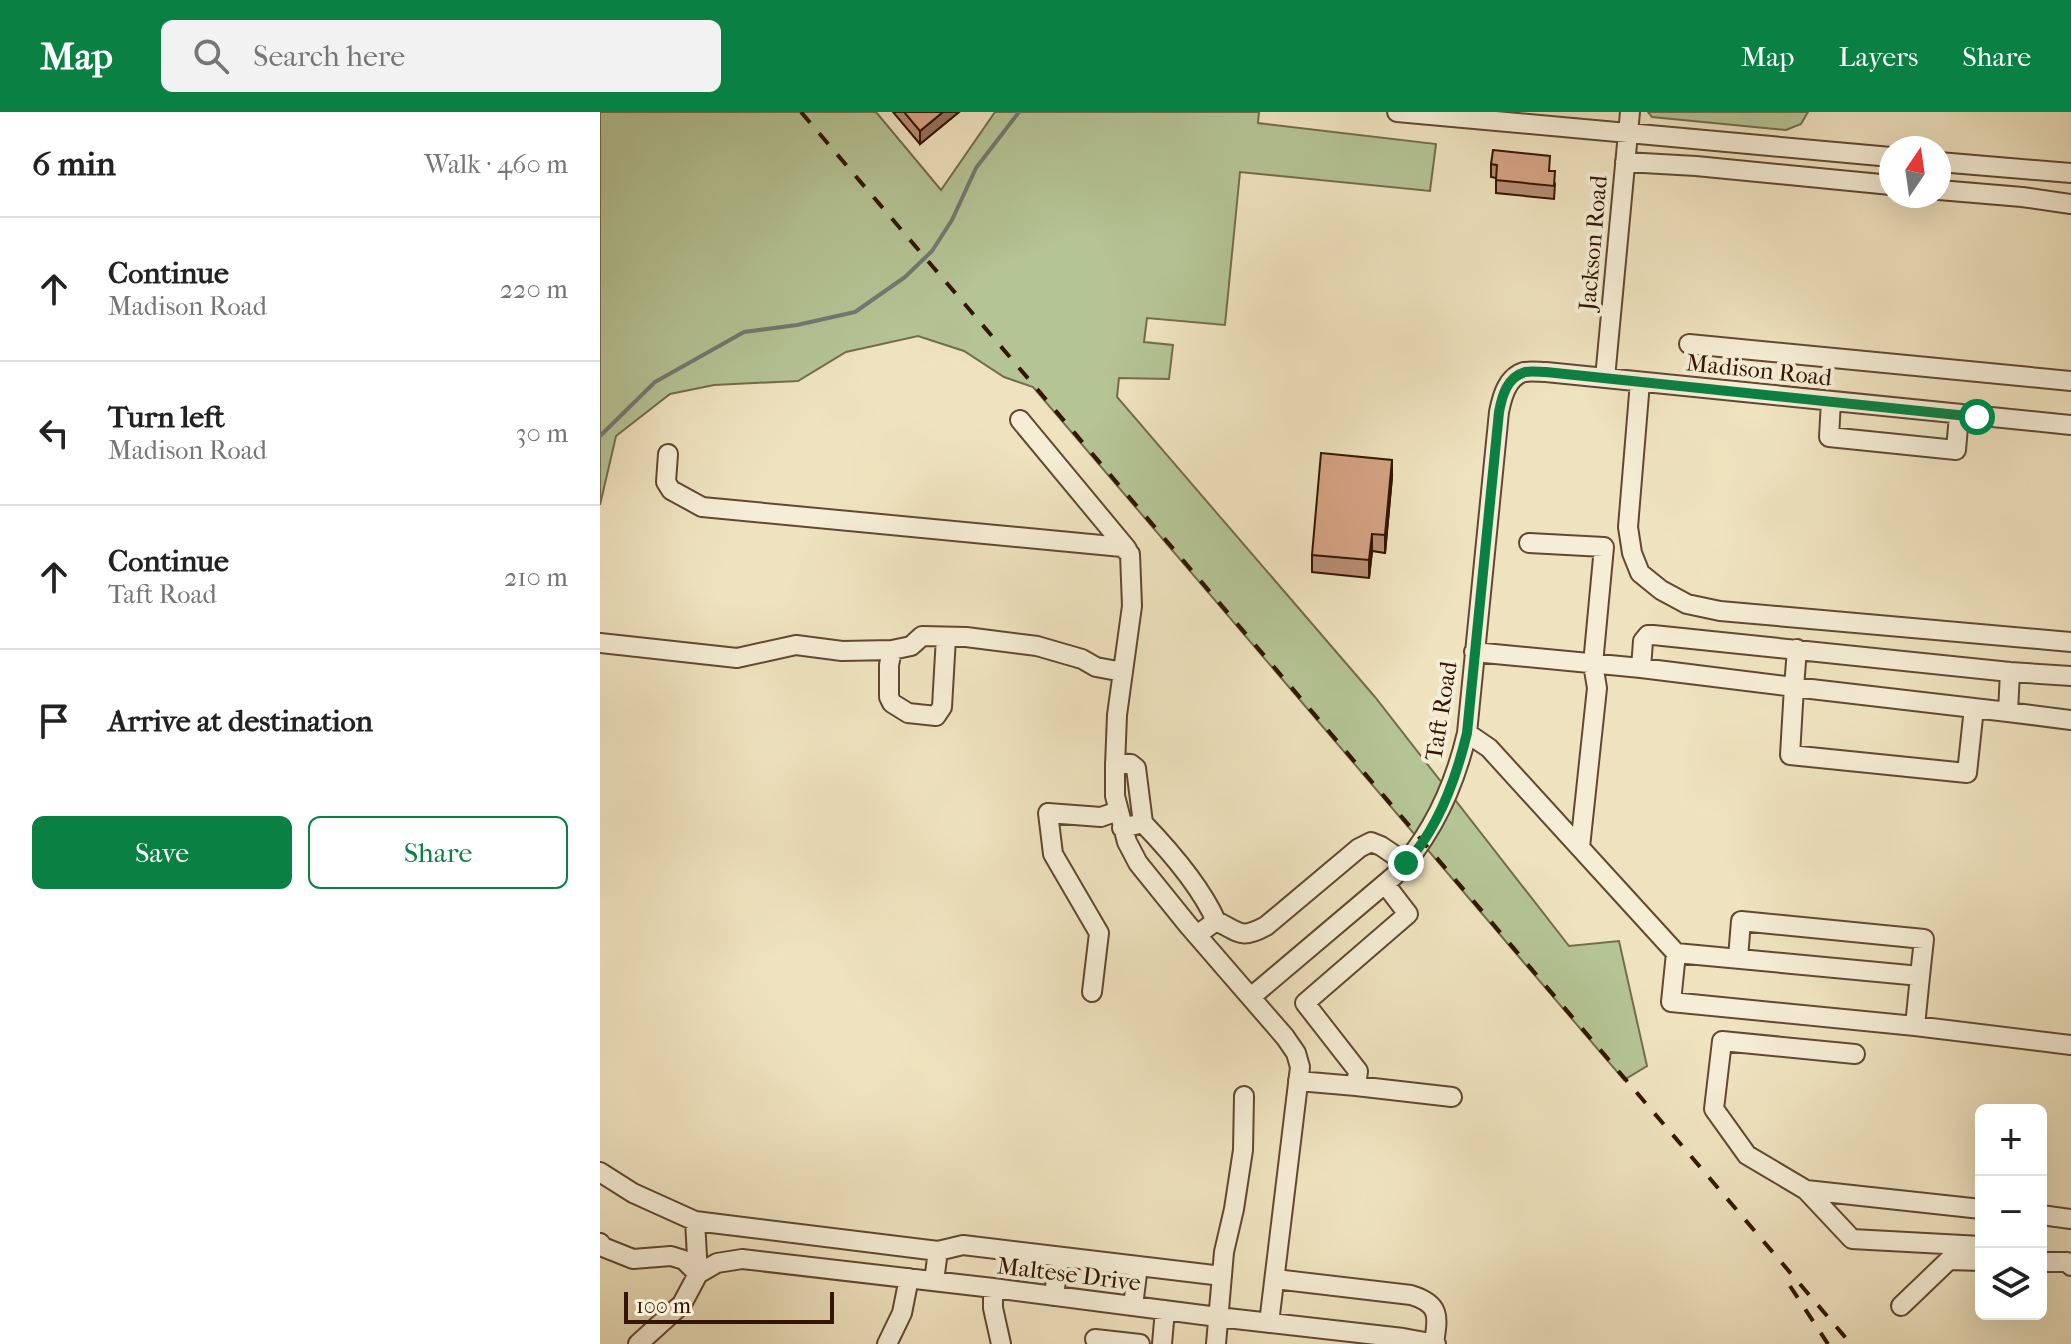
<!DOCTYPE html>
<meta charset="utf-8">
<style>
body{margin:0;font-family:"IM FELL French Canon",serif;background:#f2f2f2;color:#222}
.controls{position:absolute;right:24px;bottom:24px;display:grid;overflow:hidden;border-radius:12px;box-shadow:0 8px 32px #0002}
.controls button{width:72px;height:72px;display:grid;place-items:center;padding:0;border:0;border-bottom:2px solid #e0e0e0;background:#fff;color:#222;font:40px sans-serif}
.compass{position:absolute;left:1279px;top:24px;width:72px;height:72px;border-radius:50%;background:#fff;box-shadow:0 8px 32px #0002;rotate:13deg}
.scale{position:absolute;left:24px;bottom:20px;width:210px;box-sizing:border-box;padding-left:8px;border:4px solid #331501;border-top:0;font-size:22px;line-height:28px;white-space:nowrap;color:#331501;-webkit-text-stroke:6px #f5edd5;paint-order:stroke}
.stop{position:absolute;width:24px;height:24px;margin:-18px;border:6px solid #0b8043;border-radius:50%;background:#fff}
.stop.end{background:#0b8043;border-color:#fff;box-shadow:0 2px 8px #0008}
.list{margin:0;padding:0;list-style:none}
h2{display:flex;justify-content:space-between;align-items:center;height:104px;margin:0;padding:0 32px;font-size:34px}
h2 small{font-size:26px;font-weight:400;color:#767676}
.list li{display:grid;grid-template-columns:52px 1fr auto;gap:24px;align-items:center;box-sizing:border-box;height:144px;padding:0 32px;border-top:2px solid #e0e0e0}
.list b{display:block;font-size:30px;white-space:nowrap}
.list p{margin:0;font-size:26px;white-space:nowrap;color:#767676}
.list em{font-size:26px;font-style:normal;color:#767676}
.actions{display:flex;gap:16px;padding:24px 32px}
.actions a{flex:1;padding:18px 0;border:2px solid #0b8043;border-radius:12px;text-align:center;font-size:28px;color:#0b8043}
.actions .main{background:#0b8043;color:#fff}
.icon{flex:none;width:44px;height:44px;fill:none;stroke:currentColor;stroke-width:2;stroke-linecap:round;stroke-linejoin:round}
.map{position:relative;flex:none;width:1471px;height:1232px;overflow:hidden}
header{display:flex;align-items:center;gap:48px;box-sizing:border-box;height:112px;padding:0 40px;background:#0b8043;color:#fff}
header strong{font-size:38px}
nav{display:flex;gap:44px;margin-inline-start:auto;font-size:28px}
.search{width:560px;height:72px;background:#f2f2f2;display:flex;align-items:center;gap:20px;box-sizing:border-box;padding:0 28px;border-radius:12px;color:#767676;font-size:30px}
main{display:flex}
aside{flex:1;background:#fff}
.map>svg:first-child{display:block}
</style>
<header>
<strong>Map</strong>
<div class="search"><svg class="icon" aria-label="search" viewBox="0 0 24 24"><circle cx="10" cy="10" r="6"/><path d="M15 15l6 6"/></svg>Search here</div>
<nav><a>Map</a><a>Layers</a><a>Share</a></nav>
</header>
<main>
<aside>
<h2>6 min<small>Walk · 460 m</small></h2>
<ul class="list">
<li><svg class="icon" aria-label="ahead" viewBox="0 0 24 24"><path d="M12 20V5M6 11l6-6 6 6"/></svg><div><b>Continue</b><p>Madison Road</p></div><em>220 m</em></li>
<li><svg class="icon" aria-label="left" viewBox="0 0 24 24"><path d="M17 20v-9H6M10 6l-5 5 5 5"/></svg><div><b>Turn left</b><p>Madison Road</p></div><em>30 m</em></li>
<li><svg class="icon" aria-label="ahead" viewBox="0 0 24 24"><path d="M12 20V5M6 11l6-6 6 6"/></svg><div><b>Continue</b><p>Taft Road</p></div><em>210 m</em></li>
<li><svg class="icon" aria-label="arrive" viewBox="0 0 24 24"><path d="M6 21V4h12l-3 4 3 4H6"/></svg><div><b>Arrive at destination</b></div></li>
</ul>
<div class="actions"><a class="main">Save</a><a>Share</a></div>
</aside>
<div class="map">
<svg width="1471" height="1232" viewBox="0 0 1471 1232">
<rect width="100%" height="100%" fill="#efe3bf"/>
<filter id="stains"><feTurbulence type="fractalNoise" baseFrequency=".0025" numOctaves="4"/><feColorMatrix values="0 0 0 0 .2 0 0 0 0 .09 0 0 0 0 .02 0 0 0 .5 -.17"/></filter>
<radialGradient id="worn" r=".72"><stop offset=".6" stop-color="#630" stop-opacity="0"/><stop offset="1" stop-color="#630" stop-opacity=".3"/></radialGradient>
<path fill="#b5c495" stroke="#746c4b" stroke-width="2" d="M 0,0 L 276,0 L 341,78 L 395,0 L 659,0 L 658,11 L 836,32 L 830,79 L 640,60 L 625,213 L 547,206 L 544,230 L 573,233 L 569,267 L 519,266 L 517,285 L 775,585 L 969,834 L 1019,829 L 1047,954 L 1024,968 L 433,275 L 404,265 L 364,239 L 318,224 L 246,240 L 198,269 L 114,273 L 70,282 L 16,324 L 0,393 Z
M 1048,0 L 1208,0 L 1201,12 L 1186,18 L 1052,5 Z"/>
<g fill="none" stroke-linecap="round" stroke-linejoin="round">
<path stroke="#737971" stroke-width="4" d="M 0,324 L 55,270 L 144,220 L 197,213 L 255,200 L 305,165 L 332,139 L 352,108 L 376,56 L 419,0"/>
<defs>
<path id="minor" d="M 797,0 L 1291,45
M 1025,50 L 1096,54 L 1291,73
M 1339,50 L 1471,61
M 1339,78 L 1422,85 L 1471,92
M 1089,232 L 1471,269
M 1005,266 L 1030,0
M 1040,270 L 1028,415 L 1032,441 L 1040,461 L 1061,478 L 1087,492 L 1120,499 L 1471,530
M 1231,289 L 1229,325 L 1356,338 L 1359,303
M 420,308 L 527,437
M 68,342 L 66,370 L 71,378 L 102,395 L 522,435 L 530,442 L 532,494 L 517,603 L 515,654 L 515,684 L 527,730 L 538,751 L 588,813 L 685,925 L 696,941 L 700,955 L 669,1211
M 929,431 L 1004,435 L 993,552 L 997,576 L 980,735
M 0,531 L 137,546 L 196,533 L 242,539 L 292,538 L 311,534 L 322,524 L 366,525 L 437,534 L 482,547 L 496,555 L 523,560
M 292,538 L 289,553 L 289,585 L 292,591 L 308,601 L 336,604 L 342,595 L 346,525
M 874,540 L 1041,556 L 1043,529 L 1048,523 L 1053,523 L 1410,560 L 1471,564
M 1041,556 L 1194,575 L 1197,537
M 1374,596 L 1367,661 L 1190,643 L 1194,575 L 1408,600 L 1410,560
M 1408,600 L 1471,608
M 867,621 L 889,636 L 1076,841 L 1071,890 L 1315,914 L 1471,933
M 515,651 L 531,652 L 536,656 L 543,711
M 522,716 L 543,711 C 569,738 601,775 616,809
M 597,823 L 616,809 C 640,820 640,828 666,814 L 759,736 L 771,730 L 781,734 L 806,751
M 1076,841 L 1320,864 L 1315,914
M 1138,846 L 1141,809 L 1324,827 L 1320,864
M 492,880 L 499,821 L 453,742 L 448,701 L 501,705 L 518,699
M 651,885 L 794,764 C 832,724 854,676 867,621 L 899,300 C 902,285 907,265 924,260 C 931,259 940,260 946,260 L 1471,313
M 698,969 L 756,974 L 758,959 L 705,891 L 808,802 L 785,772
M 756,974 L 852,985
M 0,1060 L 33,1081 L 95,1109 L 338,1139 L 334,1169
M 1206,1078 L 1147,1043 L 1114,997 L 1122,929 L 1255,942
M 1381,1097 L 1206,1078 L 1252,1127 L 1381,1134
M 1441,1103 L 1471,1107
M 0,1131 L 3,1135 L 33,1147 L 71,1144 L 84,1148 L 98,1162 L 95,1109
M 338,1139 L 363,1133 L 622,1164
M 1441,1150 L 1467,1150 L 1471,1154
M 675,1167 L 811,1183 C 841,1192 838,1205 834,1231
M 393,1176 L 393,1196 L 401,1232
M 454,1184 L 459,1145
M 533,1194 L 538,1154
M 1301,1194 L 1349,1148 L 1381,1149
M 495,1227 L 540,1232
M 38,1232 L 82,1192 L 98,1162 L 117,1151 L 142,1147 L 393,1176 L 618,1205 L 803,1226 L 836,1232
M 287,1232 L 302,1201 L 309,1166
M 562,1232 L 565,1198
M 616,1232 L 624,1140 L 634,1097 L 643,1038 L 644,984"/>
</defs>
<use href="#minor" stroke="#624830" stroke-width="22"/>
<use href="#minor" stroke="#f5edd5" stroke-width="18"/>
<path stroke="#331501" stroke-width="4" stroke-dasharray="14 14" stroke-linecap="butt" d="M 201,0 L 1251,1232
M 1190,1174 L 1228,1232"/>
</g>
<path fill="#b78c72" stroke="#331501" stroke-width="2" d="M 293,0 L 359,0 L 320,32 Z
M 891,52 L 950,59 L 955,72 L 954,87 L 896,81 L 896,66 L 891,65 Z
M 792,365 L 785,441 L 772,439 L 769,466 L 712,460 L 712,443 Z"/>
<path fill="#95725c" stroke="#331501" stroke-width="2" d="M 343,0 L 359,0 L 320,32 L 320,19 Z
M 792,348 L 792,365 L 785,441 L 785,423 Z
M 772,422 L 772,439 L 769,466 L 769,448 Z"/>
<path fill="#d5a384" stroke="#331501" stroke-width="2" d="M 304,0 L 343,0 L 320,19 Z
M 893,38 L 950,44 L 949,59 L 955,59 L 954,74 L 896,68 L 897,53 L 891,52 Z
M 721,341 L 792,348 L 785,423 L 772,422 L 769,448 L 712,443 Z"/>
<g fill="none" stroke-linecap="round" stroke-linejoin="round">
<path stroke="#0b8043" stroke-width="10" d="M 806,751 C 839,716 856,667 867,621 L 899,300 C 902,284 907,265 925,260 C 931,259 940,260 946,260 L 1377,305"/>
</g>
<g text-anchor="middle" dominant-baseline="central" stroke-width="8" stroke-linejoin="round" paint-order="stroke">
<g font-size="24" fill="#331501" stroke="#f5edd5">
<text transform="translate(993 131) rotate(-85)">Jackson Road</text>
<text transform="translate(1159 258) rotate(6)">Madison Road</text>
<text transform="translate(841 599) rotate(-81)">Taft Road</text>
<text transform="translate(469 1162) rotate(7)">Maltese Drive</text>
</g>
</g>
<rect width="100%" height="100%" filter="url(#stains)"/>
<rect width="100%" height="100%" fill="url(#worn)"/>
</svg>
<div class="controls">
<button>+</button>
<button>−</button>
<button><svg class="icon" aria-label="layers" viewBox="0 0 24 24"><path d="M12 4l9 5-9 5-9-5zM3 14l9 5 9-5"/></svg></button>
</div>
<svg class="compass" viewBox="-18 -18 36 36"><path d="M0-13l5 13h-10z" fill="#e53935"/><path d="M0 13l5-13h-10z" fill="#767676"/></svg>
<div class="scale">100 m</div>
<div class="stop" style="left:1377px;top:305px"></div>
<div class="stop end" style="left:806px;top:751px"></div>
</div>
</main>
